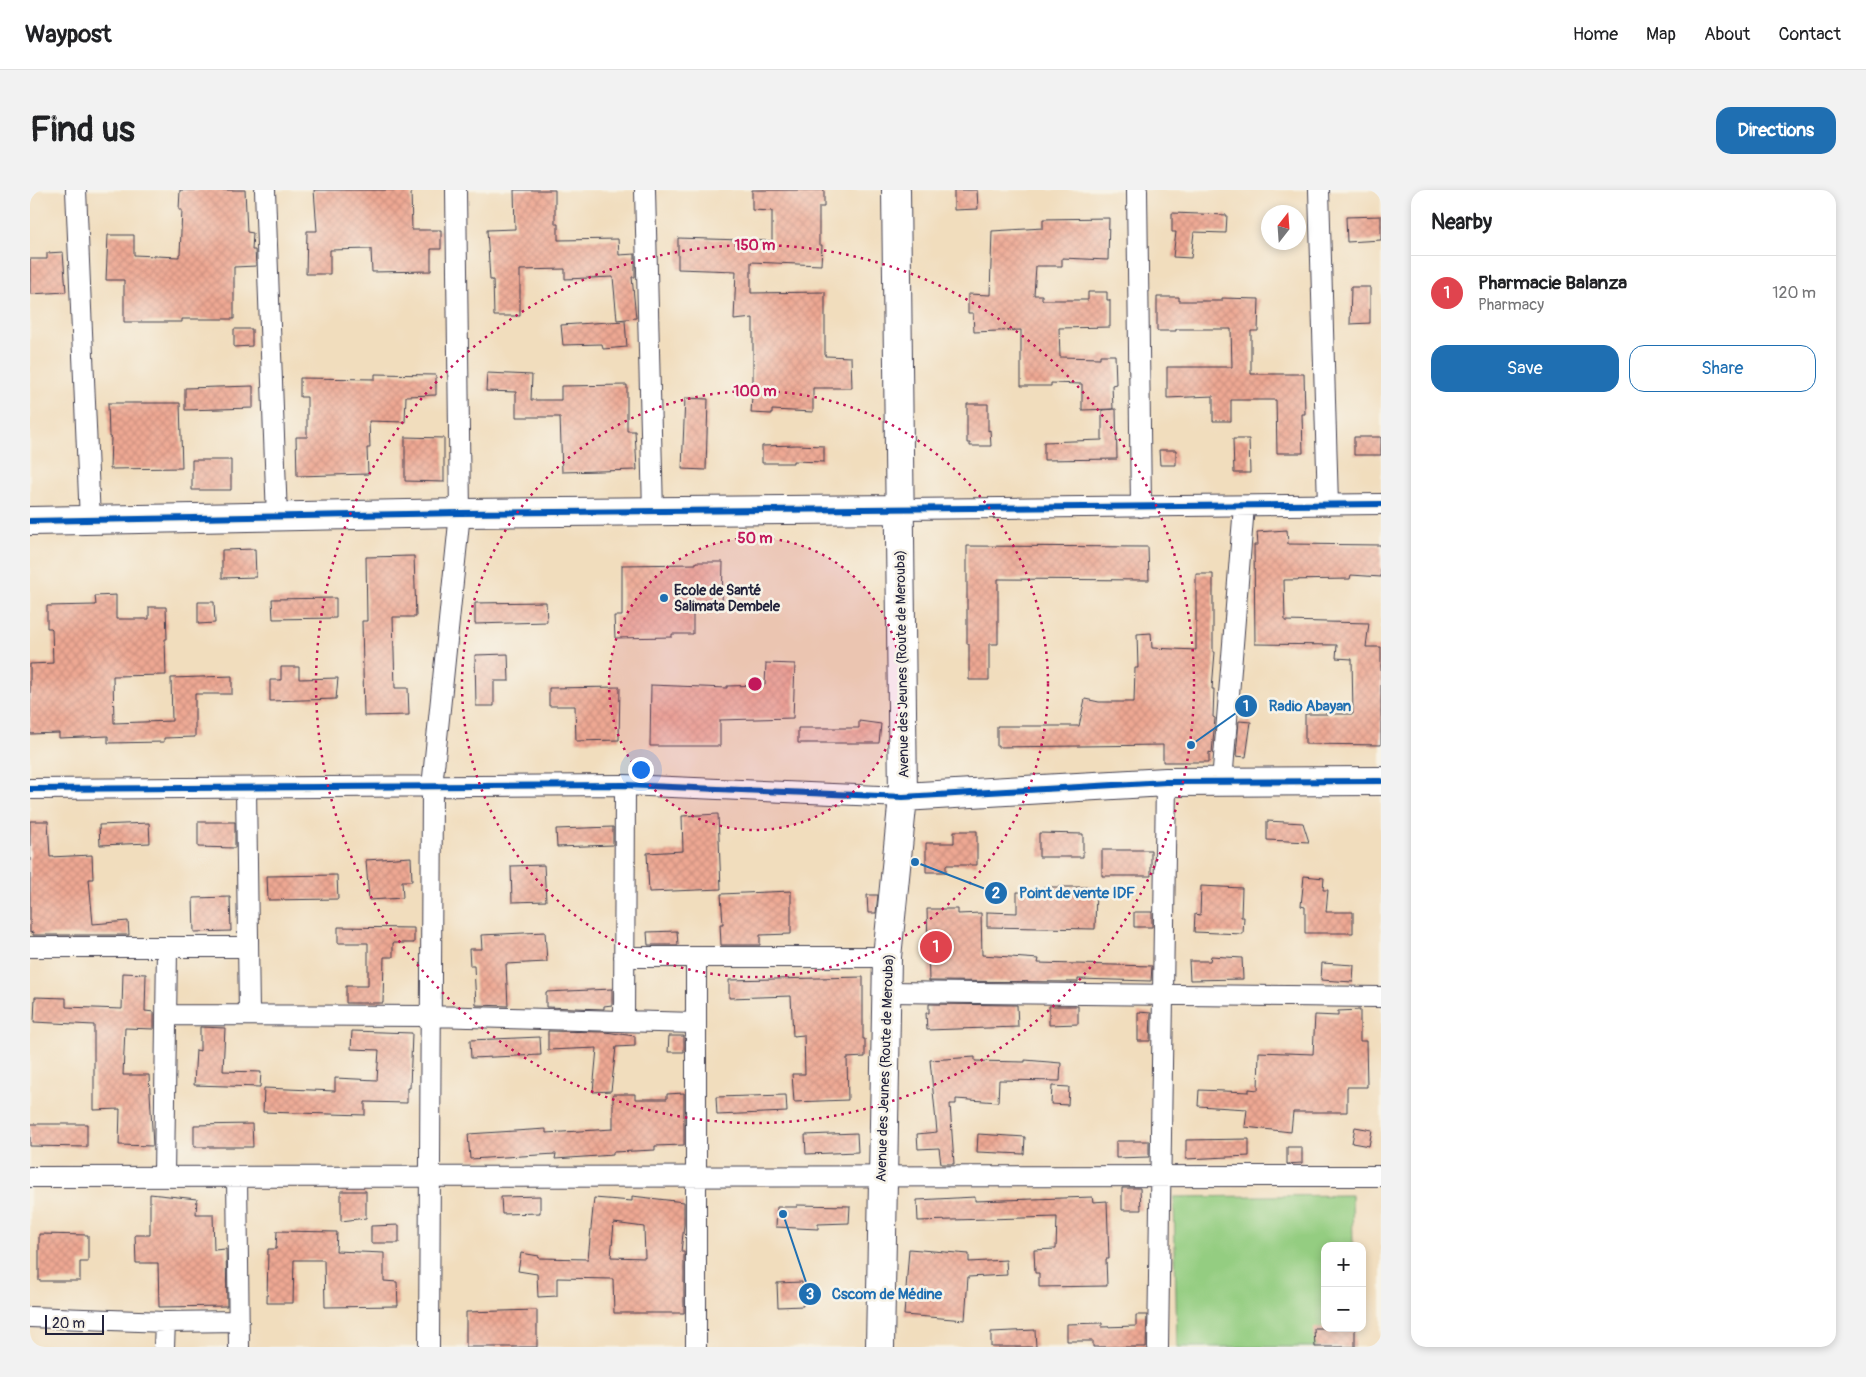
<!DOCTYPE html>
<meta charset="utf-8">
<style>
body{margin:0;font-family:Pangolin,sans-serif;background:#f2f2f2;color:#202124}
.controls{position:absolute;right:15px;bottom:15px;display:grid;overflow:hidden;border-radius:10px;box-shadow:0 2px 8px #0003}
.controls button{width:45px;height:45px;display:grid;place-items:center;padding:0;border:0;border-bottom:1px solid #e0e0e0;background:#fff;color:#202124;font:25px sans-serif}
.compass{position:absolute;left:1231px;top:15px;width:45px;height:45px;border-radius:50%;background:#fff;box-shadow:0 2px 8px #0003;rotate:17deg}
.scale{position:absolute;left:15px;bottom:12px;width:59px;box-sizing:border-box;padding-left:5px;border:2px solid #22223b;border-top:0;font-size:14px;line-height:18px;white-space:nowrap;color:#22223b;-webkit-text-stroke:4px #f7f3e8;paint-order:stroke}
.you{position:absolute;left:610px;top:579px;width:18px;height:18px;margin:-12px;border:4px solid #fff;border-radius:50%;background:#1a73e8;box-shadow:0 0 0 8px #1a73e833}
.badge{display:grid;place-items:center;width:32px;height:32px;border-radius:50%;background:#1f6fb2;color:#fff;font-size:16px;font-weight:700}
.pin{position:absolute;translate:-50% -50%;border:2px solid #fff;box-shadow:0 1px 5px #0006}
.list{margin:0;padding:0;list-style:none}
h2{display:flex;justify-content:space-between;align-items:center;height:65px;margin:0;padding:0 20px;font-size:21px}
h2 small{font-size:16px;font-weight:400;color:#757577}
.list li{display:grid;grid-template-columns:32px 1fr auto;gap:15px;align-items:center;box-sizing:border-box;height:75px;padding:0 20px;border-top:1px solid #e0e0e0}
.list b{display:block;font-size:19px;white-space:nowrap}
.list p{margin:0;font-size:16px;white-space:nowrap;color:#757577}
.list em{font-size:16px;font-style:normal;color:#757577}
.actions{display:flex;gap:10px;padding:15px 20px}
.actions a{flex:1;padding:11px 0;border:1px solid #1f6fb2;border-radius:15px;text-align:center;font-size:18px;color:#1f6fb2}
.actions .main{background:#1f6fb2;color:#fff}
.map{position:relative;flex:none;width:1351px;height:1157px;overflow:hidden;border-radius:15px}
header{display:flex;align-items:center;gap:30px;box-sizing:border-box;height:70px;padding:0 25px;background:#fff;border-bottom:1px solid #e0e0e0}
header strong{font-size:24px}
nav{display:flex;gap:28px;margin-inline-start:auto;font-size:18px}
.intro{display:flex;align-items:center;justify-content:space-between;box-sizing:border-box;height:120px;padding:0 30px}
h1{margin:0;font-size:35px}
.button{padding:12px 22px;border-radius:15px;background:#1f6fb2;color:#fff;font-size:18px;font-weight:700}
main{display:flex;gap:30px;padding:0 30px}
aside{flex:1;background:#fff;border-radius:15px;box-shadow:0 2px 8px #0003}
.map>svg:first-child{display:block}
</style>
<header>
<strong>Waypost</strong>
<nav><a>Home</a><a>Map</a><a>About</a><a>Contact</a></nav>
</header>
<div class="intro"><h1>Find us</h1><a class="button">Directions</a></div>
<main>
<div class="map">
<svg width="1351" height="1157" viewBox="0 0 1351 1157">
<defs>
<pattern id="building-cross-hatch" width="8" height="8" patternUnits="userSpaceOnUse" patternTransform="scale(1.25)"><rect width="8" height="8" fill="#eea893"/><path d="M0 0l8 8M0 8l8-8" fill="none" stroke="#cc9080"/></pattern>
</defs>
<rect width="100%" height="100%" fill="#f7f3e8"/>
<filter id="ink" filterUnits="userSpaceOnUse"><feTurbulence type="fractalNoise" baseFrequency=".02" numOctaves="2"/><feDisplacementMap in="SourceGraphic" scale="10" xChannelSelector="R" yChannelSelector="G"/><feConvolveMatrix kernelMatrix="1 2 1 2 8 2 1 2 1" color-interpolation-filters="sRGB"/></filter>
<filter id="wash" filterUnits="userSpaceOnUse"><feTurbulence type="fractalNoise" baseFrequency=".0096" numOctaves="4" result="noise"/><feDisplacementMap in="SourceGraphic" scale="20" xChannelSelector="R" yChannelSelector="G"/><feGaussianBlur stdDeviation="1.12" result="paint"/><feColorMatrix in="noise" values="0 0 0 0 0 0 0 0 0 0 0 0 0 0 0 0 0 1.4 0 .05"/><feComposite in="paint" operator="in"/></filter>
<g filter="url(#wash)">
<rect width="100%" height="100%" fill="#f1ddbd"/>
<path fill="#94cd81" stroke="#5b785e" d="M 1322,1005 L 1323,1056 L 1295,1056 L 1295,1138 L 1325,1157 L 1147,1157 L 1144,1007 Z"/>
<g id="blocks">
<path fill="url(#building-cross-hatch)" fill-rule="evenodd" d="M 150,0 L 215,0 L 217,42 L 223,43 L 222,60 L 225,60 L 226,76 L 204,77 L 204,129 L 152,129 L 152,132 L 94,132 L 94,90 L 76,90 L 78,45 L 104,45 L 104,65 L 149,67 L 149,64 L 150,64 L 152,20 L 149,20 Z
M 284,0 L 381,0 L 382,40 L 411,40 L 411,59 L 401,59 L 401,81 L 342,82 L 341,59 L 300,60 L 300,84 L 276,84 L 277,41 L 287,41 Z
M 484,0 L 525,0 L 525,34 L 528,34 L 528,50 L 588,49 L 589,65 L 605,64 L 605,87 L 602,87 L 606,128 L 587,130 L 583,87 L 535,89 L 535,79 L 490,80 L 490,126 L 464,126 L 463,90 L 460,90 L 457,40 L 485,39 Z
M 722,0 L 794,0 L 794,17 L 789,17 L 789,55 L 792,55 L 791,75 L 721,72 L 721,103 L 795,102 L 795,166 L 821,167 L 822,198 L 783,198 L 783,222 L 742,220 L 742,224 L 721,223 L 723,189 L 723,128 L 704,130 L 706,81 L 648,79 L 648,48 L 742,51 L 742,21 L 722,20 Z
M 924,0 L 947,0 L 948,19 L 924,20 Z
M 1142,23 L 1197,25 L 1196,43 L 1164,42 L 1161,68 L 1143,67 L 1146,42 L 1142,42 Z
M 1351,26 L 1351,50 L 1317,52 L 1316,27 Z
M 1079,28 L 1078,70 L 1032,68 L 1032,76 L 1006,76 L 1004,105 L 1012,105 L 1012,110 L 1058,110 L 1058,102 L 1077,102 L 1077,110 L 1080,110 L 1080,137 L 1029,138 L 1030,167 L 1070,168 L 1070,165 L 1085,165 L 1086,194 L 1082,195 L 1083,219 L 1052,220 L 1052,194 L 1021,193 L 1021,196 L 991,196 L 991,140 L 944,142 L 943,123 L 938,123 L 938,104 L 960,105 L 962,41 L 1013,38 L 1013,29 Z
M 33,62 L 36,102 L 0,104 L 0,69 L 17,69 L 17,63 Z
M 1321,97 L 1340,97 L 1340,133 L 1320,134 Z
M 1127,107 L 1149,107 L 1149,111 L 1192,111 L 1192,108 L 1229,109 L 1228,141 L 1221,141 L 1221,184 L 1274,184 L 1275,224 L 1272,224 L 1273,263 L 1247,263 L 1246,210 L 1201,210 L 1201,231 L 1183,231 L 1183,206 L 1137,208 L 1137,177 L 1202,177 L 1201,139 L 1146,139 L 1146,141 L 1127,141 Z
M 595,131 L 597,157 L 573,159 L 572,154 L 533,155 L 531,135 Z
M 204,139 L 222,139 L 222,156 L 204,157 Z
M 457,183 L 502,185 L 501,210 L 531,210 L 531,196 L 597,195 L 597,241 L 605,241 L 607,280 L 532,282 L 530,227 L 486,227 L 486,202 L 456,201 Z
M 345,184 L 406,185 L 406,205 L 376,206 L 375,232 L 339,231 L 340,258 L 337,258 L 338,284 L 267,286 L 266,247 L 277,247 L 277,207 L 270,207 L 270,188 L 345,189 Z
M 223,196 L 223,218 L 155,220 L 155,198 Z
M 655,208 L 678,209 L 676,280 L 652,279 Z
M 78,213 L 150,213 L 152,278 L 80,279 L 81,247 L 79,247 Z
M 937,214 L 958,214 L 958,241 L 960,240 L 961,256 L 940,256 L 940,253 L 937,253 Z
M 1086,219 L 1087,269 L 1014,270 L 1014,252 L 1072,250 L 1072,220 Z
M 375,247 L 414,248 L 414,292 L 375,291 Z
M 1324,247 L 1351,247 L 1351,265 L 1324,265 Z
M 1203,249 L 1219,249 L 1220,283 L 1204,283 Z
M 767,255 L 794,256 L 794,272 L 763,271 L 763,273 L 732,273 L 732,256 Z
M 1129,260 L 1146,260 L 1146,275 L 1130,275 Z
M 162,270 L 201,270 L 201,300 L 162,300 Z
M 1257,340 L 1258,354 L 1351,355 L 1351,387 L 1321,385 L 1320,389 L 1254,390 L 1255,431 L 1339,433 L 1336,457 L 1351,457 L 1351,555 L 1275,554 L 1275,524 L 1323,524 L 1322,469 L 1306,468 L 1307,455 L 1225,454 L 1224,355 L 1228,355 L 1227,342 Z
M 937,356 L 1118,357 L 1119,390 L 968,389 L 968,454 L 959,454 L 959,490 L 939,490 L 939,454 L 937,454 Z
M 225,359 L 226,387 L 192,388 L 192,360 Z
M 384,366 L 386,427 L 363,427 L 365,498 L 378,498 L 379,525 L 334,526 L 332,431 L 337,431 L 336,367 Z
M 666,372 L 693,372 L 692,418 L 663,418 L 663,444 L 642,444 L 642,447 L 585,448 L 584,426 L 592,426 L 592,375 L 666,374 Z
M 1166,384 L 1183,384 L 1183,462 L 1185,462 L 1182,499 L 1184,499 L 1183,527 L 1185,528 L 1182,563 L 1179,562 L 1179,572 L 1133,572 L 1133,555 L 967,557 L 967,536 L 1049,536 L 1055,509 L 1069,512 L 1104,512 L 1105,478 L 1108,478 L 1107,444 L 1121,443 L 1122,458 L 1166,460 Z
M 86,405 L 86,429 L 119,429 L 119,417 L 136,417 L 137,449 L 135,449 L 136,485 L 83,486 L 84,533 L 142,531 L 141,488 L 202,486 L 202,504 L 165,504 L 165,547 L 134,548 L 134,552 L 78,553 L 78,546 L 29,548 L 29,543 L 0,544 L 0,474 L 23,473 L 22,439 L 21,438 L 17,438 L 17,416 L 66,415 L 65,406 Z
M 306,408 L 306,428 L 243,429 L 242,409 Z
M 168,412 L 184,412 L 185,433 L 168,434 Z
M 516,412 L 517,432 L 445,434 L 445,413 Z
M 478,464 L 479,491 L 464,491 L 464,516 L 446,516 L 445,465 Z
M 736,473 L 765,474 L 763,528 L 690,530 L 690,556 L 620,556 L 621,495 L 697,498 L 697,496 L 735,495 Z
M 251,477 L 269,477 L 269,489 L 308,488 L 306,509 L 240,511 L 240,490 L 251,490 Z
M 590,497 L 589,550 L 546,551 L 545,516 L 519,516 L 519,498 Z
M 829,531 L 851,534 L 849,553 L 768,553 L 768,538 L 829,538 Z
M 1209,531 L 1221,532 L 1216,567 L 1206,566 Z
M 688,624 L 691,699 L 619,702 L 617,663 L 653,661 L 652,626 Z
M 0,631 L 18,631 L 20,667 L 62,665 L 63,689 L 59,689 L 63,734 L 98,731 L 99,745 L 3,745 L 3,742 L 0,743 Z
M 1237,631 L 1273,633 L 1279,652 L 1237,650 Z
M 168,632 L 205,632 L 205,658 L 168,657 Z
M 119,633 L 120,653 L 70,655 L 69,635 Z
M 583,637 L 583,655 L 527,657 L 526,639 Z
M 924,641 L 947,641 L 947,675 L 916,675 L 916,682 L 896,682 L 896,653 L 924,653 Z
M 1009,643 L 1053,644 L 1053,667 L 1009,667 Z
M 1072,660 L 1121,660 L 1121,686 L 1072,686 Z
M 381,667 L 382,691 L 372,691 L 373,708 L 339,710 L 336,670 Z
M 514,675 L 516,711 L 482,712 L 481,676 Z
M 307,685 L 308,709 L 238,710 L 237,686 Z
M 1274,686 L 1294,688 L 1293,700 L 1298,700 L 1296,722 L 1323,722 L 1323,743 L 1275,743 L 1275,717 L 1271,716 Z
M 1171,696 L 1212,698 L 1211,727 L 1214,727 L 1213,744 L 1164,742 L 1165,724 L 1170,725 Z
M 1013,697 L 1066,697 L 1065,739 L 957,737 L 957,722 L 987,723 L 987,702 L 1013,703 Z
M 761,701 L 761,744 L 730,745 L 730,755 L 691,755 L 690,734 L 693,734 L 691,704 Z
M 837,705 L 848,705 L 846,723 L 838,723 Z
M 200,707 L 201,741 L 164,742 L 163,708 Z
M 897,719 L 928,719 L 928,724 L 951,723 L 952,765 L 1009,769 L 1008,773 L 1122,776 L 1121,791 L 1048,789 L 1048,792 L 899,791 Z
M 1104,722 L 1122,722 L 1122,737 L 1104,737 Z
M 308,737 L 384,738 L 384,753 L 363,753 L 363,767 L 354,767 L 353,813 L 316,813 L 316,796 L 338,796 L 338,753 L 308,753 Z
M 647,741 L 648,755 L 618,755 L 617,742 Z
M 515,742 L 517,772 L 476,774 L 478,816 L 446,815 L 444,776 L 440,776 L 439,759 L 452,759 L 451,745 Z
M 1181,766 L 1212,768 L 1213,789 L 1160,790 L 1159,771 L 1180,771 Z
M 1292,773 L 1324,775 L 1323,792 L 1291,790 Z
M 93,783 L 116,784 L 115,821 L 124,822 L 124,839 L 95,838 L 93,885 L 119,885 L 123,956 L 89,955 L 90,919 L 64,920 L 64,835 L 4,832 L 5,807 L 36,808 L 36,817 L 92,819 Z
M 833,787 L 833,849 L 835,849 L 835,867 L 817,868 L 818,910 L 764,912 L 762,884 L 775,884 L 774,845 L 763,846 L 761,806 L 699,808 L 699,790 Z
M 582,799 L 582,815 L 574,816 L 574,819 L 516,817 L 516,802 Z
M 899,814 L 987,815 L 988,837 L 897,840 L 896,823 L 899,823 Z
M 1019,816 L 1048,816 L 1048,834 L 1019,835 Z
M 1330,820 L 1330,851 L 1336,851 L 1337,897 L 1317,897 L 1317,922 L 1263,922 L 1261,942 L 1215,937 L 1217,919 L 1168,916 L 1169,900 L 1219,902 L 1219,899 L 1228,900 L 1229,862 L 1283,864 L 1285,825 L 1308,826 L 1308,821 Z
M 1108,822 L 1121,823 L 1120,851 L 1108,851 Z
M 170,837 L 195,838 L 193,881 L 231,882 L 230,897 L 164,895 L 166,860 L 170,861 Z
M 322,841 L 382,843 L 380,898 L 377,898 L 377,913 L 335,912 L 335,925 L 233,922 L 234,898 L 305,901 L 305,888 L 347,890 L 349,860 L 321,859 Z
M 518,841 L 575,842 L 605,846 L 605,856 L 586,857 L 581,901 L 563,902 L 567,858 L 518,860 Z
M 639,846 L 654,846 L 654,862 L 638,862 Z
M 510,847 L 511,865 L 441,868 L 440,850 Z
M 945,867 L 945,871 L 995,872 L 995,870 L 1031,873 L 1030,891 L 969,890 L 968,912 L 926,909 L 926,914 L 920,914 L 924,974 L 911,974 L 909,958 L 888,959 L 887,944 L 907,942 L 900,870 Z
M 1022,896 L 1039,897 L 1038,915 L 1021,914 Z
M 654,903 L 654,955 L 625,956 L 625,960 L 583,962 L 583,965 L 525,969 L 526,964 L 440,969 L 438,944 L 516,939 L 516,943 L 583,939 L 583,904 L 605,904 L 605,909 L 637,909 L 637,904 Z
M 756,905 L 757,922 L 687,925 L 686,907 Z
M 0,934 L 57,934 L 57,957 L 0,956 Z
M 222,934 L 223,957 L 164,957 L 164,935 Z
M 1325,937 L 1342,940 L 1339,956 L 1322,953 Z
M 827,943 L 828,962 L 776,964 L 775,945 Z
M 948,944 L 995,947 L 994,964 L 947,962 Z
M 1219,949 L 1219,966 L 1156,969 L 1156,950 Z
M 1086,951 L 1119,951 L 1119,967 L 1086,968 Z
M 1257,957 L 1272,957 L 1272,973 L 1257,974 Z
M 1092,998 L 1110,998 L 1111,1020 L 1092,1020 Z
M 311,1001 L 336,1001 L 336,1028 L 311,1031 Z
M 120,1004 L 167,1009 L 166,1024 L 183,1024 L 184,1060 L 196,1059 L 197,1116 L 129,1117 L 128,1073 L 106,1073 L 105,1045 L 120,1045 Z
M 510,1006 L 510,1023 L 472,1024 L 471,1007 Z
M 602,1006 L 654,1012 L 654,1035 L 651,1062 L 654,1062 L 654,1123 L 584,1123 L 583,1089 L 527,1088 L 527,1106 L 508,1107 L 507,1084 L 488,1081 L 491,1063 L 509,1066 L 509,1068 L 558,1069 L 564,1008 L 602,1011 ZM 584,1033 L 614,1037 L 615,1068 L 581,1067 Z
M 945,1007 L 945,1011 L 1062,1007 L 1063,1012 L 1077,1011 L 1079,1069 L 1076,1069 L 1077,1096 L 1009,1097 L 1009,1083 L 1005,1083 L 1004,1060 L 1026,1059 L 1027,1027 L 888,1031 L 887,1010 Z
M 767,1015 L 820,1016 L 819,1033 L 788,1034 L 788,1039 L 746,1037 L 747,1017 L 767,1017 Z
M 369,1035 L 369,1053 L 341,1053 L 341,1036 Z
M 247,1041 L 307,1042 L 306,1061 L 354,1063 L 354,1091 L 367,1092 L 368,1116 L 295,1117 L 294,1070 L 264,1070 L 263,1113 L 237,1113 L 238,1059 L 246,1059 Z
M 9,1044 L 58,1045 L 58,1072 L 50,1072 L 50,1091 L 9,1091 Z
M 879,1059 L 939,1064 L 939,1072 L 976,1070 L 977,1085 L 938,1087 L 935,1130 L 874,1125 Z
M 772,1092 L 773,1116 L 748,1117 L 747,1093 Z
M 507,1120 L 507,1157 L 436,1157 L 436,1122 Z
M 1106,1125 L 1117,1125 L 1116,1157 L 1063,1157 L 1063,1151 L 1037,1151 L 1037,1134 L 1072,1133 L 1072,1137 L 1106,1136 Z
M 1284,1138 L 1325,1138 L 1325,1157 L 1285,1157 Z
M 1005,1140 L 1006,1157 L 961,1157 L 961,1142 Z"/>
</g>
</g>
<g filter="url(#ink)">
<use href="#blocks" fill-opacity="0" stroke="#413e4e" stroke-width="1"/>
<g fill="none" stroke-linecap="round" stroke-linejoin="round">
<defs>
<path id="street" d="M 46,0 L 60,331
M 235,0 L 247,328
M 615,0 L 623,322
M 1107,0 L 1111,317
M 1289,0 L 1298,315
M 871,319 L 1351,314
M 1192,592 L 1214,316
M 216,598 L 219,825
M 0,599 L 595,595 L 873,607
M 0,757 L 218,757
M 594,767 L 857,767
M 666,767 L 666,1157
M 856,802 L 1351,807
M 136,825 L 401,826 L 666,833
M 594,830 L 595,595
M 0,987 L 1351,986
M 134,987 L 137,757
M 207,987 L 209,1157
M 0,1127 L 135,1132 L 209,1131
M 134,1157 L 135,1132
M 399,1157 L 402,597 L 430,323 L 426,0
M 1128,1157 L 1136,592"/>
<path id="secondary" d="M 0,331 L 430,323 L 871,319
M 873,607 L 1136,592 L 1351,591
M 850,1157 L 857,767 L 873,607 L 866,0"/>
</defs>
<use href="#street" stroke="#413e4e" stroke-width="22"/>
<use href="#secondary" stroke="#413e4e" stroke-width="30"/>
<use href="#street" stroke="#fff" stroke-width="20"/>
<use href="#secondary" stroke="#fff" stroke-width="28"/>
<defs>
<path id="cycleway" d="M 0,331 L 430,323 L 1351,314
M 0,599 L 595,595 L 873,607 L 1136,592 L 1351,591"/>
</defs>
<use href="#cycleway" stroke="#f7f3e8" stroke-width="9"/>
<use href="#cycleway" stroke="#0057b8" stroke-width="6"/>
</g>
</g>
<circle cx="725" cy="494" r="146" fill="#c2185b" fill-opacity=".12"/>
<g fill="none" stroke="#c2185b" stroke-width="2.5" stroke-dasharray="2.5 5">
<circle cx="725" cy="494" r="146"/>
<circle cx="725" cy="494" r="293"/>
<circle cx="725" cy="494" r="439"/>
</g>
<circle fill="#1f6fb2" stroke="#f7f3e8" stroke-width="2" cx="634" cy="408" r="5"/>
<g text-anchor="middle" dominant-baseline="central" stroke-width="5" stroke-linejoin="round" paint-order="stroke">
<g font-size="14" font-weight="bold" fill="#22223b" stroke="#f7f3e8" text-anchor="start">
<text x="644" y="400">Ecole de Santé<tspan x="644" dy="16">Salimata Dembele</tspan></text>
</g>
<g font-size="14" fill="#22223b" stroke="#f7f3e8">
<text transform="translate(872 474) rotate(-91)">Avenue des Jeunes (Route de Merouba)</text>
<text transform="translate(855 878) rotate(-88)">Avenue des Jeunes (Route de Merouba)</text>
</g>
</g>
<circle cx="725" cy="494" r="8" fill="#c2185b" stroke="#f7f3e8" stroke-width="2.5"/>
<g font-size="15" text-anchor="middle" font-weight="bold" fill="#c2185b" stroke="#f7f3e8" stroke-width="5" stroke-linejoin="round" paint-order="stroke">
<text x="725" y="60">150 m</text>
<text x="725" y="206">100 m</text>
<text x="725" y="353">50 m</text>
</g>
<path fill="none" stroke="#1f6fb2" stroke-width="2" d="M1161 555L1216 516M885 672L966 703M753 1024L780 1104"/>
<g fill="#1f6fb2" stroke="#f7f3e8" stroke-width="2">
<circle cx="1161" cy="555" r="5"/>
<circle cx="885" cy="672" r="5"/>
<circle cx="753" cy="1024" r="5"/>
<circle cx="1216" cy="516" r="12"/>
<circle cx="966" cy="703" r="12"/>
<circle cx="780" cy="1104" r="12"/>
</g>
<g font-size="15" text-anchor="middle" font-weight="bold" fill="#fff">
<text x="1216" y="521">1</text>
<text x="966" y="708">2</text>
<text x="780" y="1109">3</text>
</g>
<g font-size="15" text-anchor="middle" font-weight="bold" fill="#1f6fb2" stroke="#f7f3e8" stroke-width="5" stroke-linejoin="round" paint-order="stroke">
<text x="1280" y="521">Radio Abayan</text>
<text x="1047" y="708">Point de vente IDF</text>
<text x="857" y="1109">Cscom de Médine</text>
</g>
</svg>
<div class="controls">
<button>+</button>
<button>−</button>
</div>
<svg class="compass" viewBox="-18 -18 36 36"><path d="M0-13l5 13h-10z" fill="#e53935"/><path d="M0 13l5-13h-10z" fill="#757577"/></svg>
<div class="scale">20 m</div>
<div class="you"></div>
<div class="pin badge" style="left:906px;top:757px;background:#e0444e">1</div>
</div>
<aside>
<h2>Nearby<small></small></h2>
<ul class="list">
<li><span class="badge" style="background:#e0444e">1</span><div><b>Pharmacie Balanza</b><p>Pharmacy</p></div><em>120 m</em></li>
</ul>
<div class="actions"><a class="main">Save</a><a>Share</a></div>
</aside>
</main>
